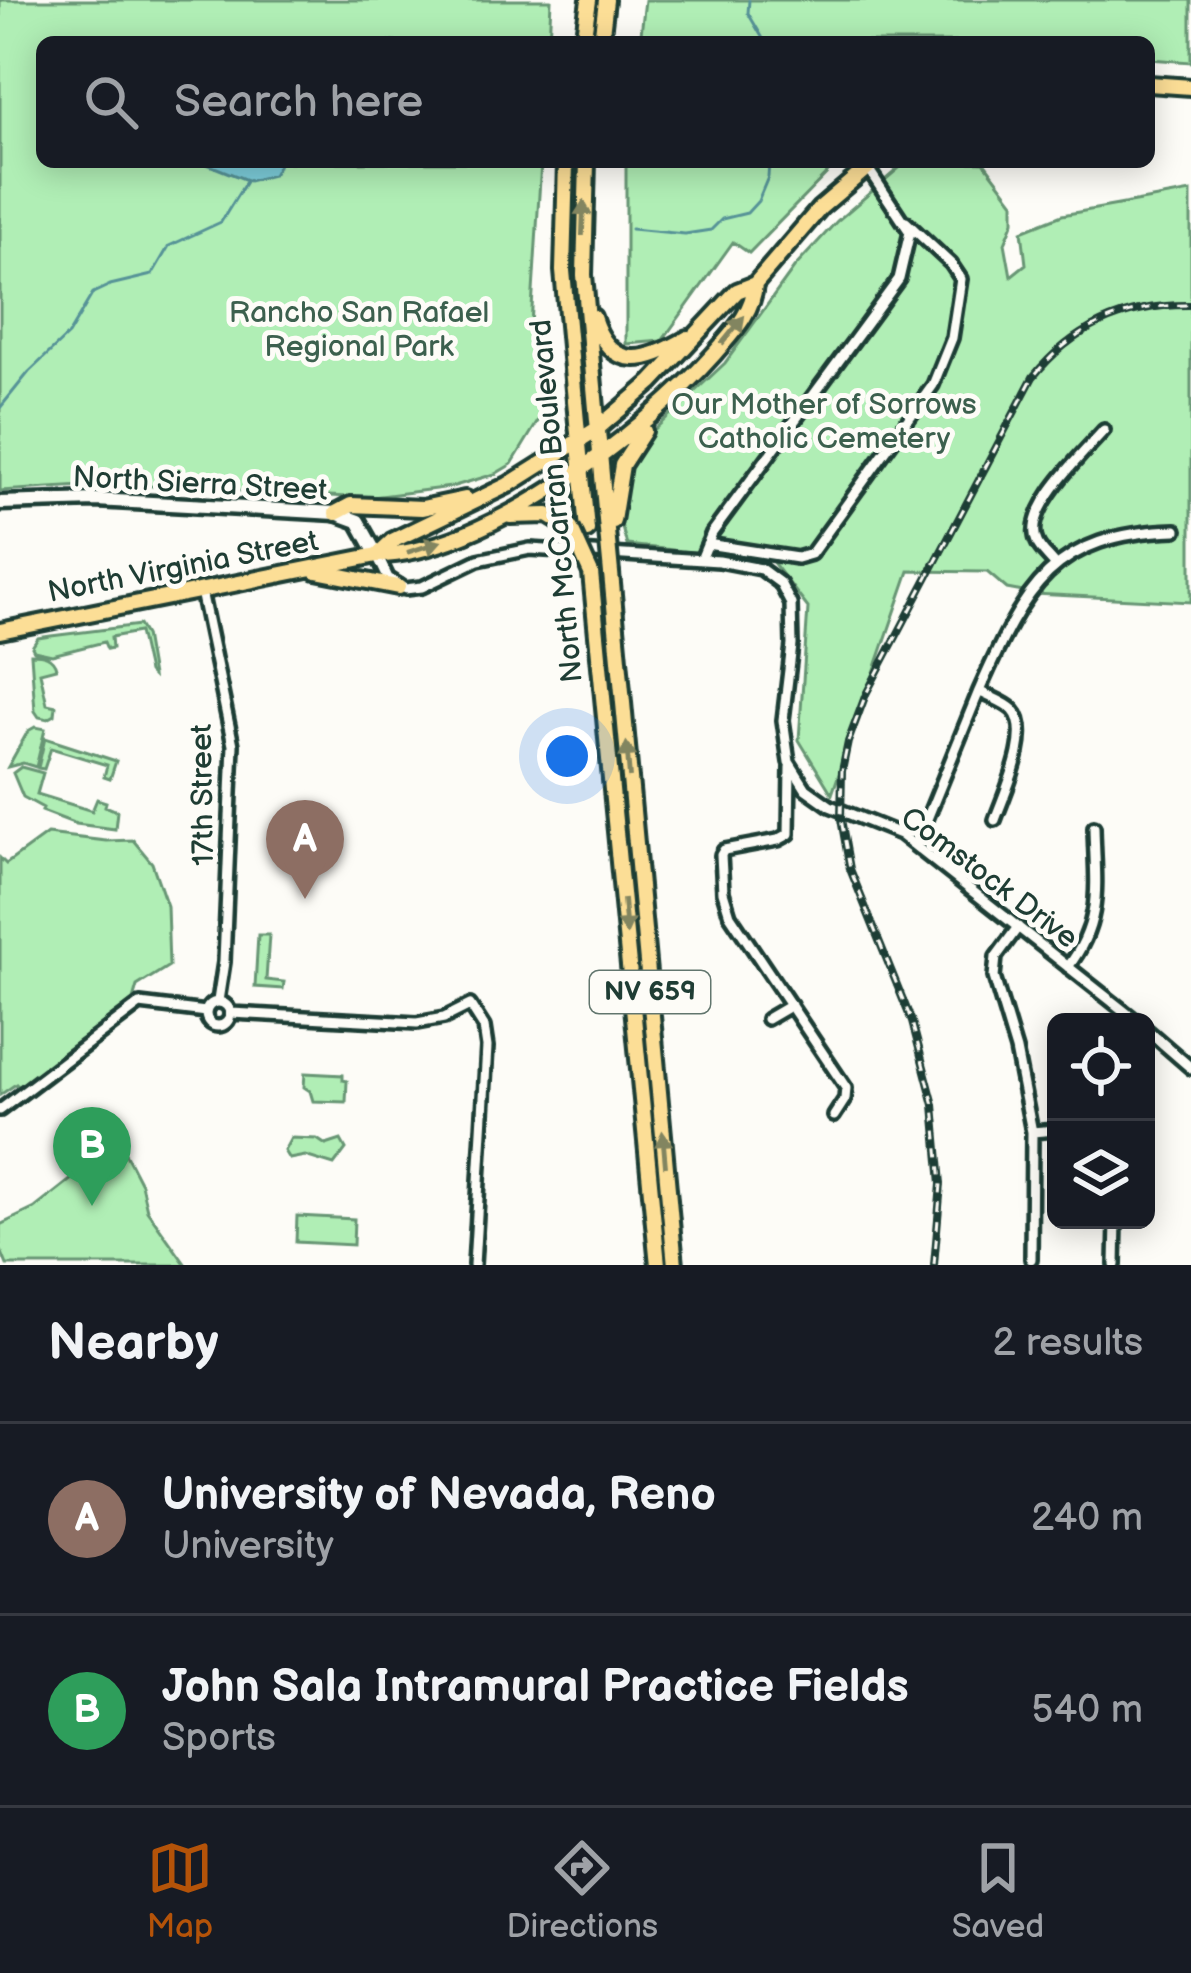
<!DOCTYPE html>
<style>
body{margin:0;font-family:"Balsamiq Sans",sans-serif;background:#242831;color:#f1f3f6}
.controls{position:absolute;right:36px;bottom:36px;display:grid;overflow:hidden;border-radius:18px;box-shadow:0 6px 30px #0003}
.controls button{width:108px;height:108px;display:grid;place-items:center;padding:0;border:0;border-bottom:3px solid #363941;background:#171b24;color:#f1f3f6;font:60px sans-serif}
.you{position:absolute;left:567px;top:756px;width:42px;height:42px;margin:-30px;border:9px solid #fff;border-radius:50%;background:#1a73e8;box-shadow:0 0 0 18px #1a73e833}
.badge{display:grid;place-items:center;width:78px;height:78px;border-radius:50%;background:#b45309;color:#fff;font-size:39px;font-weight:700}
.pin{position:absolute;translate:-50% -99px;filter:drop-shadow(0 3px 6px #0008)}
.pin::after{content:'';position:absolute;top:63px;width:42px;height:36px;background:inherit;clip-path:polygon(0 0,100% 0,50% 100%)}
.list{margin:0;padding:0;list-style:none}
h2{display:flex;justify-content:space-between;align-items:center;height:156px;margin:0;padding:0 48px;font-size:51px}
h2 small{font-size:39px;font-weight:400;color:#9ea1a6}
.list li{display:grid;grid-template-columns:78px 1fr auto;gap:36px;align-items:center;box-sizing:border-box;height:192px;padding:0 48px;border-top:3px solid #363941}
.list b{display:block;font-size:45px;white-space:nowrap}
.list p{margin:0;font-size:39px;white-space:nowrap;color:#9ea1a6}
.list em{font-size:39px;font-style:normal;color:#9ea1a6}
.icon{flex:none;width:66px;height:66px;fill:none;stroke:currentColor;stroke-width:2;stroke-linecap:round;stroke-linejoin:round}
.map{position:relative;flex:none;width:1191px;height:1265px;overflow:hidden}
.search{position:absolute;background:#171b24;box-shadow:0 6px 30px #0003;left:36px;right:36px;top:36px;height:132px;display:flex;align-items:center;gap:30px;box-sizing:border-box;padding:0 42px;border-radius:18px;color:#9ea1a6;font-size:45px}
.sheet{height:540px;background:#171b24}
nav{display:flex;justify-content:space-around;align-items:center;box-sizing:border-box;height:168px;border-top:3px solid #363941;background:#171b24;font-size:33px;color:#9ea1a6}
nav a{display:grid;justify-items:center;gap:6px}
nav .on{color:#b45309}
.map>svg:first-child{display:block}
</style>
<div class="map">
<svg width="1191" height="1265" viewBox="0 0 1191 1265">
<rect width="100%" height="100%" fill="#fdfcf7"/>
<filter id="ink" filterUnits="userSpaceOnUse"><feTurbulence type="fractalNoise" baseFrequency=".00833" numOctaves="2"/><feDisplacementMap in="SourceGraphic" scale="24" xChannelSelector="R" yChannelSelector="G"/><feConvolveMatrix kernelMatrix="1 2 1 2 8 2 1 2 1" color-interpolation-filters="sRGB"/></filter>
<g filter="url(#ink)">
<path fill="#b0eeb5" stroke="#689674" stroke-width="3" d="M 0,0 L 551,0 L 549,42 L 42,42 L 42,162 L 541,162 L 531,325 L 540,418 L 512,464 L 495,474 L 451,487 L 365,498 L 116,484 L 0,491 Z
M 645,0 L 1191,0 L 1191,62 L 1149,59 L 1149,42 L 640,42 Z
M 626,162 L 838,162 L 749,253 L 733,242 L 662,341 L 626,344 Z
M 906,162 L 984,162 L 1014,202 L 1014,221 L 1005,243 L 1011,276 L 1026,264 L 1022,231 L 1062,215 L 1191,192 L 1191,602 L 1034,594 L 1007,589 L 987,572 L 909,571 L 832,794 L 799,740 L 808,608 L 772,561 L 627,545 L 618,514 L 628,465 L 639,444 L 725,363 L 794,268 L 837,221 Z
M 139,625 L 145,635 L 152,676 L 148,672 L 139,632 L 111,637 L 112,648 L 107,649 L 104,642 L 52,655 L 34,651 L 32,647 L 38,638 L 51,636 Z
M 31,654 C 43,654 53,656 56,668 L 40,672 L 47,704 L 56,706 L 55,715 L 48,719 L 39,717 L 35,711 Z
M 35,727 L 45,729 L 36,767 L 23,763 L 8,767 L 28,731 Z
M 45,738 L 116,761 L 110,779 L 104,777 L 107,765 L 51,748 L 44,769 L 38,768 Z
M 21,767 L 43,773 L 37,794 L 92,811 L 97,799 L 106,802 L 105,806 L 117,811 L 115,829 L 76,824 L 42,811 L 43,808 L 23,797 L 13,773 Z
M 47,834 L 106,841 L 133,840 L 152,863 L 167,906 L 169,966 L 137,986 L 133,1000 L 19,1087 L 16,1084 L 0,1095 L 0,858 L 6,864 Z
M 258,935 L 269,935 L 266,980 L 284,982 L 283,989 L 255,987 Z
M 305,1073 L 343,1075 L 343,1080 L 347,1081 L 346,1102 L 313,1101 L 310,1091 L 304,1087 Z
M 291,1138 L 317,1139 L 326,1145 L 341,1140 L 346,1149 L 334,1165 L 305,1156 L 289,1159 L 284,1151 Z
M 124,1151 L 141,1184 L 147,1210 L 186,1265 L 7,1265 L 0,1248 L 0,1225 L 35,1208 L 106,1152 Z
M 297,1216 L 354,1219 L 353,1245 L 296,1242 Z"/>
<path fill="#7cccd9" stroke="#579397" stroke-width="3" d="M 202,162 L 280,162 L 273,175 L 249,181 Z"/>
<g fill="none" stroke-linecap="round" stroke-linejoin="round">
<path stroke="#579397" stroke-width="3" d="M 749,0 L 748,13 L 765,42
M 631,229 L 685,234 L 711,230 L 722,219 L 747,213 L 758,201 L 768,177 L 769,162
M 0,408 L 29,372 L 68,335 L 93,293 L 110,285 L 152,275 L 169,246 L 221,222 L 247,180"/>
<defs>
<path id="minor" d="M 707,544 L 797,558 L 811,554 L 933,385 L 952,338 L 961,279 L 951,264 L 906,222
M 377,555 L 388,578 L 405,589 L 422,587 L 478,560 L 530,549 L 719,561 L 761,569 L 780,583 L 791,604 L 792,645 L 783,720 L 789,762 L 806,789 L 830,806 L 900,834 L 1138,1022
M 701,560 L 712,533 L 899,279 L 910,232 L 867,167
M 1055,565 C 1050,558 1040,550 1037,542 C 1022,510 1084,453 1104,430
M 201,591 L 233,745 L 224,962 L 218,1001
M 979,691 C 1025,587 1052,534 1176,530
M 790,767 L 789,834 L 778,840 L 724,850 L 721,855 L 723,892 L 730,915 L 846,1088 L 845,1099 L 834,1116
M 916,846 L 979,691 C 989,697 1005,702 1013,710 C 1034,733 1004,794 995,820
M 1018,927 L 996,957 L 994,977 L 1016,1050 L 1032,1132 L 1031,1259
M 1068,967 C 1104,920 1095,883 1094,827
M206 1014a12 12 0 1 1 24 0a12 12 0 1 1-24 0Z
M 231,1013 L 417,1023 L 444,1018 L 470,1005 L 484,1027 L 487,1047 L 474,1265
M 767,1019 L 791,1005
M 1146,1029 L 1191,1068
M 0,1110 L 140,1004 L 206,1012
M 1032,1132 L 1056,1130
M 1115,1265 L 1116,1220"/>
<path id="secondary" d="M 0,503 L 96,500 L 336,513 L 358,521 L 377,555"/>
<path id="primary" d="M 583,42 L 589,0
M 601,42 L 606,0
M 1149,84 L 1191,87
M 566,162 L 563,271 L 587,530
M 587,162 L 584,275 L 607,531
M 593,317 C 611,374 647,362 688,338
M 336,513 L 351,505 L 422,508 L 465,499
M 510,516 L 548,515 L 571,529
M 613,521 L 622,465 L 644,431
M 377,555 L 392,541 L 508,485 L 597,429 L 652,382 L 737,291 L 755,284 L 820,208 L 874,162
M 316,571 L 398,587
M 591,573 L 658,1265
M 611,573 L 675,1265
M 0,631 L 377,555 C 483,555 645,432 714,354 C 732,333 753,313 755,284"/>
</defs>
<use href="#minor" stroke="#1f3d34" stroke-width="18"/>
<use href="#secondary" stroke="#1f3d34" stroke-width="21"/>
<use href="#primary" stroke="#1f3d34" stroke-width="22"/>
<use href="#minor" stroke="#fdfcf7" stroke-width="9"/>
<use href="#secondary" stroke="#fdfcf7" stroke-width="12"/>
<use href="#primary" stroke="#fcde96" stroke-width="14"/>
<defs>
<path id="rail" d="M 934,1265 L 941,1184 L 934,1105 L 912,1022 L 850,869 L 841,819 L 842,771 L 848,742 L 866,694 L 1033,377 C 1073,327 1127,304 1191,305"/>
</defs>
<use href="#rail" stroke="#1f3d34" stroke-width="8"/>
<use href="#rail" stroke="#fdfcf7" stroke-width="3" stroke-dasharray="9" stroke-linecap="butt"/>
<defs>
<path id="primary-bridge" d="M 571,529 L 591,573
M 607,531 L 611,573"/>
</defs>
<use href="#primary-bridge" stroke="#1f3d34" stroke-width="22" stroke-linecap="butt"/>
<use href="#primary-bridge" stroke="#fcde96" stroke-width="14"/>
</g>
<defs><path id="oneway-solid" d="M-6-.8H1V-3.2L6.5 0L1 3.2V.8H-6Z" transform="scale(3)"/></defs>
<g fill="#828560">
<use href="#oneway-solid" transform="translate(583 218) rotate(-88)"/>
<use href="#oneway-solid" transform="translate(733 330) rotate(-51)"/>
<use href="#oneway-solid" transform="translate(424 547) rotate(-18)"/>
<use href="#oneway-solid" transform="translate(628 760) rotate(-95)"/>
<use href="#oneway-solid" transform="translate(625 917) rotate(85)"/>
<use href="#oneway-solid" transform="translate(664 1149) rotate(-95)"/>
</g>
</g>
<g text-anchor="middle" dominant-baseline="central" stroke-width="10" stroke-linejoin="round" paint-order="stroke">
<rect fill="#fdfcf7" stroke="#62766e" stroke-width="3" x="590" y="971" width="120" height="42" rx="9"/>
<g font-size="27" font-weight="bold" fill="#1f3d34">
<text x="650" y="992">NV 659</text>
</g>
<g font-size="30" fill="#3c604e" stroke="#fdfcf7">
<text x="359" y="313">Rancho San Rafael<tspan x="359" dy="34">Regional Park</tspan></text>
<text x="824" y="405">Our Mother of Sorrows<tspan x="824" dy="34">Catholic Cemetery</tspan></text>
</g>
<g font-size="30" fill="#1f3d34" stroke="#fdfcf7">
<text transform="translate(200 484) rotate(3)">North Sierra Street</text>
<text transform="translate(557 501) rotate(-95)">North McCarran Boulevard</text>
<text transform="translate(183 567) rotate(-11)">North Virginia Street</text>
<text transform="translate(203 795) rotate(-91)">17th Street</text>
<text transform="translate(989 878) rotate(37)">Comstock Drive</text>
</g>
</g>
</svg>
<div class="controls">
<button><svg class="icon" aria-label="locate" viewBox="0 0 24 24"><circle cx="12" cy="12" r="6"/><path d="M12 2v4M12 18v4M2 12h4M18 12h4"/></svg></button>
<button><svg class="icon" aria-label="layers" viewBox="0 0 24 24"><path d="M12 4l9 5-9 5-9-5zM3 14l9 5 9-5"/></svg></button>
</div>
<div class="you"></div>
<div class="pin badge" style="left:305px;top:899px;background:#8d6e63">A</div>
<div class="pin badge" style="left:92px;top:1206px;background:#2e9e5b">B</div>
<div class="search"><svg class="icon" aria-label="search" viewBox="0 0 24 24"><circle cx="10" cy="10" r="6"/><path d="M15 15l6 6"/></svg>Search here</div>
</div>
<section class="sheet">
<h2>Nearby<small>2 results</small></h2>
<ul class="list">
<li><span class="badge" style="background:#8d6e63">A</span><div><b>University of Nevada, Reno</b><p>University</p></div><em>240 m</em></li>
<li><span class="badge" style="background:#2e9e5b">B</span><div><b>John Sala Intramural Practice Fields</b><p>Sports</p></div><em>540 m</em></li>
</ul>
</section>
<nav>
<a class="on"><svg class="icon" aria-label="map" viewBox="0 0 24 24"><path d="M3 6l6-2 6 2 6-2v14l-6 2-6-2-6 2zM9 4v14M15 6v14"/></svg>Map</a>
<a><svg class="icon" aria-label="directions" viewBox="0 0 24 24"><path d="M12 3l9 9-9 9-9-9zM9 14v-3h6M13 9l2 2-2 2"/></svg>Directions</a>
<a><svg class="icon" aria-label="saved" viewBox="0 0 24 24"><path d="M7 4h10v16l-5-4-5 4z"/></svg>Saved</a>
</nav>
